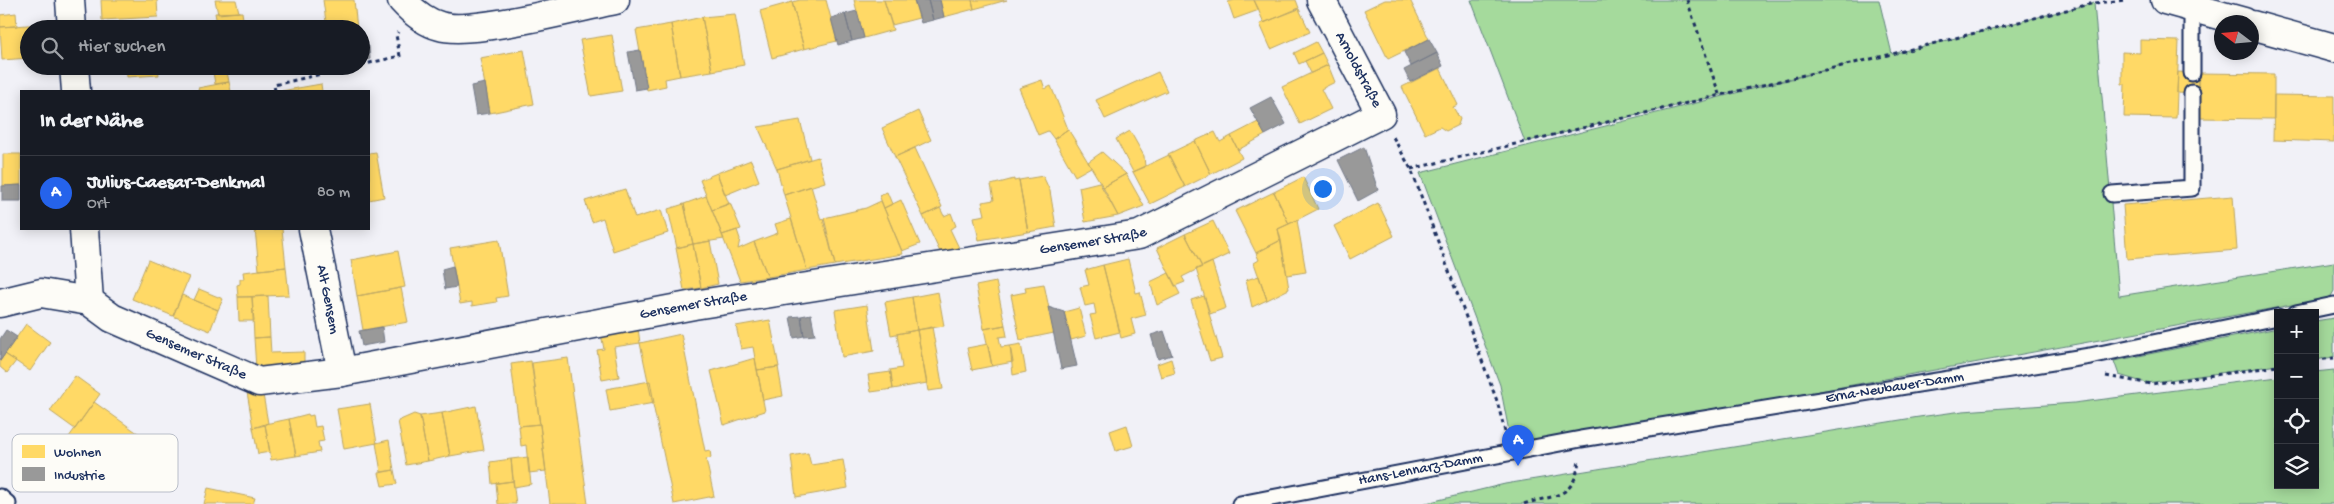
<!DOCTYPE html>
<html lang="de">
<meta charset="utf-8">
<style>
body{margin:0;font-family:"Gochi Hand",sans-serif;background:#242831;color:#f1f3f6}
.controls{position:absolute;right:15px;bottom:15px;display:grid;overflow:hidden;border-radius:0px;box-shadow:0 2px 12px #0003}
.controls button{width:45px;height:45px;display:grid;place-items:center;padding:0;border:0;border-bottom:1px solid #363941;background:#171b24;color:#f1f3f6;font:25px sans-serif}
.compass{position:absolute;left:2214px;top:15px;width:45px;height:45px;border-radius:50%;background:#171b24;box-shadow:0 2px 12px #0003;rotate:286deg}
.you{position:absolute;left:1322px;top:188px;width:18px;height:18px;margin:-12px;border:4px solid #fff;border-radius:50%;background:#1a73e8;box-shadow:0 0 0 8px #1a73e833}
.badge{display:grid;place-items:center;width:32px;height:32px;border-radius:50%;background:#2563eb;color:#fff;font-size:16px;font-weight:700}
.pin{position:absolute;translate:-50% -41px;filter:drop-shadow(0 1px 2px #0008)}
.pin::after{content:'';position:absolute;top:26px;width:18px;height:15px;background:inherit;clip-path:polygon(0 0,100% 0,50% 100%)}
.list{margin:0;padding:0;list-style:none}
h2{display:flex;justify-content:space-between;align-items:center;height:65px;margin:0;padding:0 20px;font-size:21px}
h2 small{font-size:16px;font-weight:400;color:#9ea1a6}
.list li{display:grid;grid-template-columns:32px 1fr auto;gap:15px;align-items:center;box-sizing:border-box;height:75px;padding:0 20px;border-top:1px solid #363941}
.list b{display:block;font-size:19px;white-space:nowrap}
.list p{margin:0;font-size:16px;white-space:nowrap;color:#9ea1a6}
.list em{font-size:16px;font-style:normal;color:#9ea1a6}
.icon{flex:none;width:28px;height:28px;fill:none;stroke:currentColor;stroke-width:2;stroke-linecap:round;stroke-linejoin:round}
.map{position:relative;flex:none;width:2334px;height:504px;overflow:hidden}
.search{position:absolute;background:#171b24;box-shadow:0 2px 12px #0003;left:20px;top:20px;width:350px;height:55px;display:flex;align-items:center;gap:12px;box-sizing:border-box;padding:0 18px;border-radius:28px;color:#9ea1a6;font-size:19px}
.panel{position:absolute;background:#171b24;box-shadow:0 2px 12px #0003;left:20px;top:90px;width:350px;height:140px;border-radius:0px}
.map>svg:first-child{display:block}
</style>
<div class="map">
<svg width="2334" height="504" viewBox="0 0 2334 504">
<rect width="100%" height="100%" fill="#f1f1f7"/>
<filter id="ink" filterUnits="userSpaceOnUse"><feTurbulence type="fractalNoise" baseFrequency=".02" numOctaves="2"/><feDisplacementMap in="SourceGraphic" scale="10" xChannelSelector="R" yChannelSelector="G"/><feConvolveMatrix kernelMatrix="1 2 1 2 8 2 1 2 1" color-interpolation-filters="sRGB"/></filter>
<g filter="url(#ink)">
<path fill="#a5da9c" stroke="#60847d" d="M 1471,0 L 1879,0 L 1892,54 L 2094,3 L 2119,296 L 2334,262 L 2334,291 L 2330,298 L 1512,447 L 1500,385 L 1420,173 L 1850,64 L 1525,142 Z
M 2334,318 L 2334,357 L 2315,360 L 2315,321 Z
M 2278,328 L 2278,365 L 2146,383 L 2119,375 L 2114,361 Z
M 2334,370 L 2334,504 L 1422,504 L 1505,484 L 1919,417 L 1963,411 L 2074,403 L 2278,377 L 2278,485 L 2315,485 L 2315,372 Z"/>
<path fill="#ffd966" stroke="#bba664" d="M 101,0 L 157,0 L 158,17 L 102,20 Z
M 215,0 L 236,0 L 239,12 L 218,14 Z
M 323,0 L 354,0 L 357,29 L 327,29 Z
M 800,0 L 826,0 L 837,41 L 804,49 L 792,2 Z
M 854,0 L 884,0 L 893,30 L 864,38 Z
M 884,0 L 914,0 L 919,18 L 892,25 Z
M 940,0 L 972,0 L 974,9 L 944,17 Z
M 972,0 L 1007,0 L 974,9 Z
M 1235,0 L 1254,0 L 1259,10 L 1234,19 L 1228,2 Z
M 1254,0 L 1296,0 L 1299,8 L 1264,23 Z
M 1385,0 L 1410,0 L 1429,39 L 1388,59 L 1364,10 Z
M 792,2 L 804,49 L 772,58 L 760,11 Z
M 1299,9 L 1310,32 L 1271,49 L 1260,24 Z
M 242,12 L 244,25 L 218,29 L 215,13 Z
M 16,13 L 17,26 L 0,27 L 0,15 Z
M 735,14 L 744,65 L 712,71 L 702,17 Z
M 702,17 L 712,71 L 680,76 L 671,24 Z
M 55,23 L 56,29 L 29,29 L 29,58 L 2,60 L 0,27 Z
M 671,24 L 680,76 L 665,79 L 666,86 L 647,90 L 636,30 Z
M 612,35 L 622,91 L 591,96 L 580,40 Z
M 2140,40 L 2179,41 L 2176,118 L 2124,117 L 2125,84 L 2122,84 L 2122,52 L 2140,53 Z
M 1316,42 L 1322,53 L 1299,64 L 1294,53 Z
M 524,50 L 534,104 L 490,113 L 480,58 Z
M 1322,53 L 1328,65 L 1311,73 L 1305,61 Z
M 1328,65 L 1335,82 L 1321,89 L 1331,109 L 1300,124 L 1282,87 Z
M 126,66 L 158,66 L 159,75 L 127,77 Z
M 212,66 L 226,66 L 229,82 L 215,84 Z
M 1440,68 L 1458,105 L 1453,107 L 1460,119 L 1458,125 L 1446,131 L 1440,127 L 1425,134 L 1402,87 Z
M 1158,72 L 1167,91 L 1105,119 L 1096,100 Z
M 2178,72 L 2198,73 L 2198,94 L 2177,93 Z
M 2198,73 L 2274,74 L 2274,119 L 2198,118 Z
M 1042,80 L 1045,89 L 1051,86 L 1068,129 L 1054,139 L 1048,131 L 1038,135 L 1019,88 Z
M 229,82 L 231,91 L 199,91 L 198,88 Z
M 321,84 L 322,91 L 281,91 Z
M 2274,95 L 2334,96 L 2334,142 L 2273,140 Z
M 918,111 L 931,140 L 895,157 L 882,128 Z
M 800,120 L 810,159 L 777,169 L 758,127 Z
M 1258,122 L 1265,135 L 1238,150 L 1231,136 Z
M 1068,129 L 1091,167 L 1075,176 L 1054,139 Z
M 1130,131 L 1144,156 L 1145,167 L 1133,172 L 1116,139 Z
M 1215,132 L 1220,142 L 1231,136 L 1242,158 L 1211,174 L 1195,141 Z
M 1195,141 L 1211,174 L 1185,187 L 1168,154 Z
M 915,148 L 942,207 L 923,216 L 895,157 Z
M 376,152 L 384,197 L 369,200 L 369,153 Z
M 1102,152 L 1126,174 L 1103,187 L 1088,162 Z
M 3,154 L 21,154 L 21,185 L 3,186 Z
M 1169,155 L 1185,187 L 1150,204 L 1133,172 Z
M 818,157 L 825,182 L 784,195 L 777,169 Z
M 751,160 L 759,181 L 725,195 L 717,173 Z
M 717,173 L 729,204 L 712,210 L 700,180 Z
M 1126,174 L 1144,206 L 1118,216 L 1103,187 Z
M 1043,176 L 1050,191 L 1056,227 L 1028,232 L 1019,180 Z
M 1303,177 L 1318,209 L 1289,224 L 1274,192 Z
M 1014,179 L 1014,181 L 1019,180 L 1028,232 L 979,240 L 974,217 L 985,215 L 982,202 L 994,200 L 991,185 Z
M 1099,182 L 1118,216 L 1085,222 L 1079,187 Z
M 811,186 L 821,220 L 823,219 L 835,265 L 807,270 L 784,195 Z
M 625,189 L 635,218 L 661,210 L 668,233 L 613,251 L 603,218 L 592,222 L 585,201 Z
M 887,192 L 892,204 L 884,208 L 879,195 Z
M 1274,192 L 1289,224 L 1278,229 L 1281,240 L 1256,253 L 1235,211 Z
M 706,196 L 724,239 L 693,244 L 684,204 Z
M 2233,196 L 2237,250 L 2127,259 L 2123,205 Z
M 901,200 L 920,244 L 902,251 L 884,208 Z
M 881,201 L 903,254 L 835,265 L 824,218 L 866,208 Z
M 730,203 L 741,229 L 722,235 L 712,210 Z
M 1378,203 L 1394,236 L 1350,259 L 1334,226 Z
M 684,204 L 693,244 L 677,248 L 668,209 Z
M 940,208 L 944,216 L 951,213 L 956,226 L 950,229 L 960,250 L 940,252 L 923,216 Z
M 791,219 L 807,270 L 768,277 L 754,242 L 778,233 L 775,224 Z
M 1297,220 L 1306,272 L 1287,275 L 1278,229 Z
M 1213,221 L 1229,254 L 1202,267 L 1185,234 Z
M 255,229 L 282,229 L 286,267 L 259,270 Z
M 737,230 L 740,239 L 738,249 L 754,242 L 768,277 L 740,281 L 722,235 Z
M 1185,234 L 1202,267 L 1182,277 L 1185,282 L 1175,286 L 1157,248 Z
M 499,240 L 508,296 L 496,298 L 497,302 L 472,306 L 472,302 L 460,304 L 450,248 Z
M 1281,240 L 1289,289 L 1267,300 L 1254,263 L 1259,260 L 1256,253 Z
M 710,241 L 718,284 L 701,288 L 693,244 Z
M 693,244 L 701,288 L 684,290 L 676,248 Z
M 398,251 L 405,287 L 357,296 L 351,260 Z
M 1128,259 L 1136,293 L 1140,292 L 1146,315 L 1131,319 L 1135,334 L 1121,338 L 1103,265 Z
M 148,260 L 189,277 L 173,316 L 132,299 Z
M 1212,262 L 1226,308 L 1210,314 L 1196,269 Z
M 1103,265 L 1120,332 L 1096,338 L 1090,315 L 1096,314 L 1094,304 L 1085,306 L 1080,287 L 1089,285 L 1085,270 Z
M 286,267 L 289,295 L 238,297 L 237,285 L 240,284 L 240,279 L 244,279 L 243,272 Z
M 1169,273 L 1180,294 L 1157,305 L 1150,282 Z
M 1259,276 L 1267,300 L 1252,307 L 1246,280 Z
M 996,282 L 1005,325 L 984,329 L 976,286 Z
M 1044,284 L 1054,333 L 1020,340 L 1011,295 L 1026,292 L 1025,287 Z
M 401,288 L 408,322 L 363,330 L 357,296 Z
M 199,289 L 223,299 L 218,310 L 194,300 Z
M 938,292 L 944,326 L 917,330 L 912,297 Z
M 182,295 L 218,310 L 210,331 L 173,316 Z
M 268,296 L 270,337 L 254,338 L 252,297 Z
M 1204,296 L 1222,358 L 1210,361 L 1191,300 Z
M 238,297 L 252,297 L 254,321 L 239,321 Z
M 912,297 L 917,330 L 891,335 L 885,302 Z
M 867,305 L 874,351 L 842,357 L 835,310 Z
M 1079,308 L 1086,336 L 1071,340 L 1064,312 Z
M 770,320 L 779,367 L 757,370 L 753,347 L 741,349 L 736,326 Z
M 26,324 L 50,342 L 30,371 L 5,354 Z
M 1005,325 L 1007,336 L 999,337 L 1001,347 L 1010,346 L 1013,362 L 992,366 L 984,329 Z
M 932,327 L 943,389 L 928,391 L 917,330 Z
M 638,328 L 640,343 L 614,347 L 619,377 L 602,380 L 597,350 L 604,349 L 601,334 Z
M 917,330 L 927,383 L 893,389 L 890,370 L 902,368 L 897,334 Z
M 681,334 L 705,451 L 710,450 L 711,458 L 706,459 L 714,496 L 674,504 L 640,343 Z
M 270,337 L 271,353 L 304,352 L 304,370 L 256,369 L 254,338 Z
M 988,344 L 992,366 L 972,370 L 967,348 Z
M 1021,344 L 1026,372 L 1013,375 L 1010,346 Z
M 5,354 L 16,361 L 7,373 L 0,367 L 0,361 Z
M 568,358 L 588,504 L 550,504 L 532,363 Z
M 755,358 L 765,411 L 724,425 L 711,371 Z
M 1171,359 L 1175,373 L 1161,377 L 1157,364 Z
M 531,361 L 540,424 L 519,426 L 511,364 Z
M 778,367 L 783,396 L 763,400 L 757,370 Z
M 891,372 L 893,389 L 871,392 L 868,375 Z
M 75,376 L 100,394 L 75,429 L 50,411 Z
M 650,381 L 654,403 L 610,411 L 606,389 Z
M 262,389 L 268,423 L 253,428 L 247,392 Z
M 94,402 L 170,456 L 155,477 L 149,473 L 139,487 L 69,437 Z
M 370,404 L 377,443 L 344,449 L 337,409 Z
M 476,406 L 484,450 L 450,456 L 442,413 Z
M 442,413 L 450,456 L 428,461 L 420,416 Z
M 308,414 L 309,416 L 313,415 L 315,427 L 321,426 L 324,441 L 318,442 L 320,452 L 296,456 L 289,419 Z
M 414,414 L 420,416 L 428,461 L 406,465 L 398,421 Z
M 289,419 L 296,456 L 271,460 L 265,424 Z
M 540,424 L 546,471 L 529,473 L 526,445 L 521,446 L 519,426 Z
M 265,425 L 270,452 L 258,454 L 253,428 Z
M 1127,425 L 1133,446 L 1116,451 L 1110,431 Z
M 389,440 L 394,470 L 381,472 L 376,443 Z
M 808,453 L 811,465 L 843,460 L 848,488 L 796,497 L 791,456 Z
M 528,457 L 531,484 L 514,487 L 511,459 Z
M 511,459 L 513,481 L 492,484 L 490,462 Z
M 394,470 L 397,484 L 382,486 L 379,473 Z
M 513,481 L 516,504 L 498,504 L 496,483 Z
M 208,488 L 255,498 L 253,504 L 204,504 Z"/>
<path fill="#999" stroke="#737987" d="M 914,0 L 928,0 L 933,20 L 921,23 Z
M 928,0 L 940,0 L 944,17 L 933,20 Z
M 857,11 L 864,38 L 852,41 L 845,14 Z
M 845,14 L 852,41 L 838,45 L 831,18 Z
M 1429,39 L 1437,53 L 1411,66 L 1404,52 Z
M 369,46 L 370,59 L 361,62 L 361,47 Z
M 640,50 L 647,88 L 635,90 L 628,52 Z
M 1437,53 L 1443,66 L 1410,82 L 1404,70 Z
M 485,83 L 490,113 L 476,115 L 471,86 Z
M 1271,97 L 1286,124 L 1265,135 L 1250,108 Z
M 1364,147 L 1378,190 L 1358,201 L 1338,160 Z
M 21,185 L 21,201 L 2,201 L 2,186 Z
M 453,266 L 457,287 L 445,289 L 442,269 Z
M 1048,307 L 1064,312 L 1077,366 L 1061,369 Z
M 811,314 L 815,335 L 804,336 L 801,316 Z
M 801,316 L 804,336 L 794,338 L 790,317 Z
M 382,327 L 384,342 L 362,346 L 359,331 Z
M 6,330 L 17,337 L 0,361 L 0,339 Z
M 1164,331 L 1172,355 L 1158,359 L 1151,335 Z"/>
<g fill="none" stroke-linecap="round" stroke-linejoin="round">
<defs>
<g id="service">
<path d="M 2192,73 L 2192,8"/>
<path d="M 2112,194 L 2192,188 L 2192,93"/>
<path d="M 2296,313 L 2334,305"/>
<path d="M 0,497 L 8,504"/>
<path id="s1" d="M 1240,504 L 1581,439 L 2090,356 L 2278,317"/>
</g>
<g id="minor">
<path d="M 70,0 L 72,29"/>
<path d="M 402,0 C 412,11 425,22 440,26 C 470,36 579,7 615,0"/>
<path d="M 2165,0 L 2244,22"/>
<path d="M 2252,25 L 2334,48"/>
<path d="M 74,66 L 76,91"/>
<path d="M 84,229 L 89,301"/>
<path id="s2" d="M 313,229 L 342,372"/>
<path id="s3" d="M 0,303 L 41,293 L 89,301 L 112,318 L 259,382 L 342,372 L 694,305 L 1139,235 L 1381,114 L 1321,0"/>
</g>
</defs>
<use href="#service" stroke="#1b2f5e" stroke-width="19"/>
<use href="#minor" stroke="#1b2f5e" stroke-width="31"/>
<path stroke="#1b2f5e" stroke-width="3" stroke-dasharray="4 4" stroke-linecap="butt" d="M 1687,0 L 1719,94
M 361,65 L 400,56 L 396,35 L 398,32
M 275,91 L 274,85 L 356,66
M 1393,137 L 1411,169 L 1497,401 L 1505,432
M 1411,169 L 1892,54 L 2094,3 L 2126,0
M 2315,360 L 2334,358
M 2106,376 L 2151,384 L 2278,366
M 1524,504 C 1555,494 1575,500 1579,459"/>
<use href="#service" stroke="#fdfcf7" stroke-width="15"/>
<use href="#minor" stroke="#fdfcf7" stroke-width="28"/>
</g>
</g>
<g text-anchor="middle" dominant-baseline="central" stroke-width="5" stroke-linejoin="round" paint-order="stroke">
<g font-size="15" fill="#1b2f5e" stroke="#fdfcf7">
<text transform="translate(1358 70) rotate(62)">Arnoldstraße</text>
<text stroke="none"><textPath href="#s3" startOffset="1126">Gensemer Straße</textPath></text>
<text stroke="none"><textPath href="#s2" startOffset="72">Alt Gensem</textPath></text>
<text stroke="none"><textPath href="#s3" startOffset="721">Gensemer Straße</textPath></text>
<text stroke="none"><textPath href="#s3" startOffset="211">Gensemer Straße</textPath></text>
<text stroke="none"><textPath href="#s1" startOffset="665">Erna-Neubauer-Damm</textPath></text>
<text stroke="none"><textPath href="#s1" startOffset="184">Hans-Lennarz-Damm</textPath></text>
</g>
</g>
<rect x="12" y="434" width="166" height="58" rx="8" fill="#fdfcf7" stroke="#b9bec9" stroke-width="1"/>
<rect x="22" y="445" width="23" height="13" fill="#ffd966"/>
<rect x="22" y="467" width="23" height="14" fill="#999"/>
<g font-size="14" fill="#1b2f5e">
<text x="54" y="456">Wohnen</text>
<text x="54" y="479">Industrie</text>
</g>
</svg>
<div class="controls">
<button>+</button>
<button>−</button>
<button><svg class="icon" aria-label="locate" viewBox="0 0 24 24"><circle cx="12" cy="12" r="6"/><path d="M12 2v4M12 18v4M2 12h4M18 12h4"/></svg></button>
<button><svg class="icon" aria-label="layers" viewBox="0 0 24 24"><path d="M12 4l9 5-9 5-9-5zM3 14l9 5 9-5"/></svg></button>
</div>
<svg class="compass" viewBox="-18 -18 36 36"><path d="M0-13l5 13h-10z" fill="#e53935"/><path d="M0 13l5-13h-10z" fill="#9ea1a6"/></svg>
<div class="you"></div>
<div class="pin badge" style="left:1518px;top:466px">A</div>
<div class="search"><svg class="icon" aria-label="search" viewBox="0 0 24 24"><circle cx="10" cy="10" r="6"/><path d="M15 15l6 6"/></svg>Hier suchen</div>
<section class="panel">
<h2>In der Nähe<small></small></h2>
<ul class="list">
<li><span class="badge">A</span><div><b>Julius-Caesar-Denkmal</b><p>Ort</p></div><em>80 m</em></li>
</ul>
</section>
</div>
